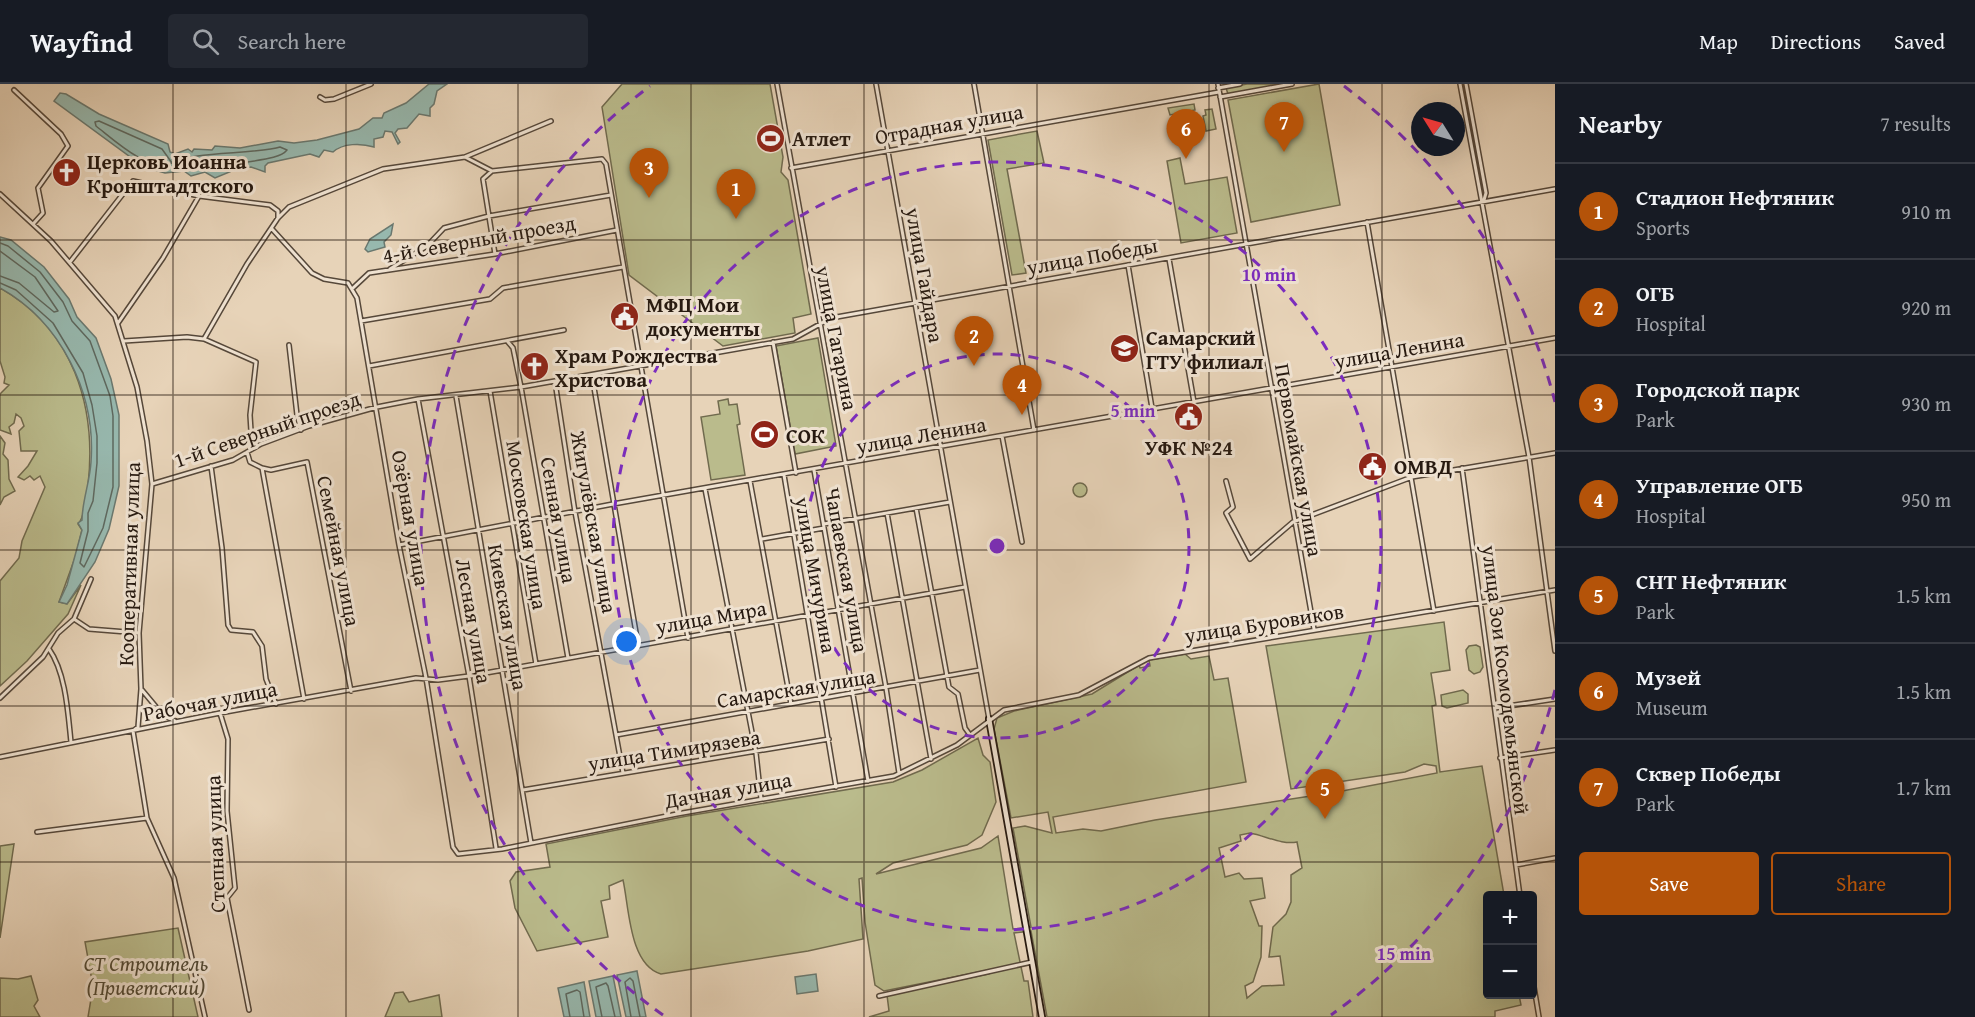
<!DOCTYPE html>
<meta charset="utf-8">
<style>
body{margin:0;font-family:"Gentium Book Plus",serif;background:#242831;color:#f1f3f6}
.controls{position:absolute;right:18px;bottom:18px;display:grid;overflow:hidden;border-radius:6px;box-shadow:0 6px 24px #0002}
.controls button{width:54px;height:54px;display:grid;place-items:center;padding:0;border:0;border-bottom:2px solid #363941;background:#171b24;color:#f1f3f6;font:30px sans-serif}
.compass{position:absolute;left:1411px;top:18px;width:54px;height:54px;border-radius:50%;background:#171b24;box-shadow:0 6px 24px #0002;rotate:307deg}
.you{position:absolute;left:627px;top:558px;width:21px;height:21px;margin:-15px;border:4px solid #fff;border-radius:50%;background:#1a73e8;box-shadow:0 0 0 9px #1a73e833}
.badge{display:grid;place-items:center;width:39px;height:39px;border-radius:50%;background:#b45309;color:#fff;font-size:20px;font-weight:700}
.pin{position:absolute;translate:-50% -50px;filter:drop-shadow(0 2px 3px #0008)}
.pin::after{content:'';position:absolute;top:32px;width:21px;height:18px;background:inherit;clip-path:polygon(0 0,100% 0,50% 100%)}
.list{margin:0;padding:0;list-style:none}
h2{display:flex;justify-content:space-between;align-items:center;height:78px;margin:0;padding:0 24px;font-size:26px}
h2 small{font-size:20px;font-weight:400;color:#9ea1a6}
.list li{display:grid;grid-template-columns:39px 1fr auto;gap:18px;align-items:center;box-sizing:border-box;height:96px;padding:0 24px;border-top:2px solid #363941}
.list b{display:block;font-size:22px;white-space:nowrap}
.list p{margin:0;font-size:20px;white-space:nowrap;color:#9ea1a6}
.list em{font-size:20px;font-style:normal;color:#9ea1a6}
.actions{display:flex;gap:12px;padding:18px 24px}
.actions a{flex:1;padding:14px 0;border:2px solid #b45309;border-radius:6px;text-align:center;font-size:21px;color:#b45309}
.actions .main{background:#b45309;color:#fff}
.icon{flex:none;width:33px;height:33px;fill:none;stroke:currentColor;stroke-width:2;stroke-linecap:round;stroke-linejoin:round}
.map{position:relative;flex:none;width:1555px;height:933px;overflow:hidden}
header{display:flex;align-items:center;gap:36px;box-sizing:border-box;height:84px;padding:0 30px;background:#171b24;border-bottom:2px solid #363941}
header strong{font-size:28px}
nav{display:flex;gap:33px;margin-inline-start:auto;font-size:21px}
.search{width:420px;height:54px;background:#242831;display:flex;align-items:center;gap:15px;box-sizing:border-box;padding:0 21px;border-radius:6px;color:#9ea1a6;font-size:22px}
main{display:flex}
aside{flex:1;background:#171b24}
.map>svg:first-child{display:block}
</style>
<header>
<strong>Wayfind</strong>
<div class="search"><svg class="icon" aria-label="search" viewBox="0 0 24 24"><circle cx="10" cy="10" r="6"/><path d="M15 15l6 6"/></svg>Search here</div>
<nav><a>Map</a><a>Directions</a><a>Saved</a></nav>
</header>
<main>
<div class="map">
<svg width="1555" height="933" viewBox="0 0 1555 933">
<rect width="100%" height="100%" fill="#e7d3b8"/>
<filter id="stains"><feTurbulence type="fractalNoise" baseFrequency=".00333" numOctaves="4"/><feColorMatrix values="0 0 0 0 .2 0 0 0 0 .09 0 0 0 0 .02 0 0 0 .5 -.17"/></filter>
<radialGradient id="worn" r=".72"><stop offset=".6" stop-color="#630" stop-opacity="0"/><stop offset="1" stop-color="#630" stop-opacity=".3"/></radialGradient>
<path fill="#babb8c" stroke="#706a4e" stroke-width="1.5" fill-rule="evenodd" d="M 622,0 L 770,0 L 783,73 L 781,88 L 788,96 L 811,230 L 793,234 L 795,249 L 723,262 L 629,191 L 602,23 Z
M 1247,0 L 1284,0 L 1228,10 L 1226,4 Z
M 1319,0 L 1340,121 L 1251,138 L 1228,16 Z
M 1462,0 L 1463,0 L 1483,105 L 1481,105 Z
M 1194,20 L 1195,26 L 1170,31 L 1168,24 Z
M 1212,25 L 1216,45 L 1206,47 L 1203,32 L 1206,31 L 1205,26 Z
M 1037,47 L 1044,79 L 1007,85 L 1026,189 L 1012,191 L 988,56 Z
M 1180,74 L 1185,100 L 1227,93 L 1237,149 L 1181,159 L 1167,77 Z
M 0,204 C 73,245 97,322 88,401 C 87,410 84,435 78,440 L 82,446 L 76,471 L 59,518 L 67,520 L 81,501 L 68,530 L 27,577 L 0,602 L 0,497 L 19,474 L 22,457 L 45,403 L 40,392 L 34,396 L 30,392 L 24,396 L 18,393 L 28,382 L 37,367 L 21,367 L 19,347 L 24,342 L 21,334 L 16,330 L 14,339 L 9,343 L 11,350 L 0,346 L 0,310 L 9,301 L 4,299 L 5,293 L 0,277 Z
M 818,254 L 836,362 L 795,370 L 776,262 Z
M 728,315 L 729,321 L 737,320 L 740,340 L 737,341 L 745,391 L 711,396 L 701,333 L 720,330 L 718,317 Z
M 0,352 L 5,359 L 3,370 L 8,376 L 9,395 L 15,407 L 4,413 L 0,421 Z
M1073 406a7 7 0 1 1 14 0a7 7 0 1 1-14 0Z
M 1444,538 L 1450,586 L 1431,589 L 1436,621 L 1432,622 L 1440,688 L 1482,682 L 1504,811 L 1488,812 L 1488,910 L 1519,911 L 1521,921 L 1495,927 L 1495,933 L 1047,933 L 1031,847 L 1014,849 L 1024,897 L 1028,897 L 1033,933 L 869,933 L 889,927 L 887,911 L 989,890 L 989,886 L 884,907 L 875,901 L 865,838 L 862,794 L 859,795 L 863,855 L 808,867 L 661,890 C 629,881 629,822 623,796 L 609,802 L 610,815 L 601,817 L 608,853 L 537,867 L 515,824 L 510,797 L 516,788 L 550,783 L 546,760 L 687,732 L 893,698 L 922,686 L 978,654 L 983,671 L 990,678 L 996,718 L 982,751 L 967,761 L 893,779 L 876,790 L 981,764 L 998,752 L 1013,845 L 1031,843 L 1013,744 L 1025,742 L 1052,749 L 1048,728 L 1011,734 L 994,645 L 997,634 L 1014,627 L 1092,610 L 1139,581 L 1140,584 L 1150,582 L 1149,576 L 1185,570 L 1191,575 L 1209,572 L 1214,596 L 1228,594 L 1246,698 L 1053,733 L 1056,749 L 1083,745 L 1101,747 L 1155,736 L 1337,708 L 1437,689 L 1436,682 L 1424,680 L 1405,688 L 1291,705 L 1266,562 ZM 1250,749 C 1266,752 1282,761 1297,758 L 1302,784 L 1291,791 L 1291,818 L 1286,830 L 1273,843 L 1269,873 L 1280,872 L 1284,901 L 1262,902 L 1247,914 L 1245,902 L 1253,898 L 1261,873 L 1262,842 L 1259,842 L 1250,817 L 1265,814 L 1262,794 L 1244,795 L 1239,789 L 1225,793 L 1219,764 L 1241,757 L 1240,751 Z
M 1476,561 L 1480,563 L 1483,583 L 1480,588 L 1474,590 L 1469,586 L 1466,566 L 1469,562 Z
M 1463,606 L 1468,610 L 1468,619 L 1447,624 L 1442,622 L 1441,611 Z
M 14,760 L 0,854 L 0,762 Z
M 178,844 L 198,933 L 88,933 L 91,915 L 95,913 L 85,858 Z
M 31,892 L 38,916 L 34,922 L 40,933 L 0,933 L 0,894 L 18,895 Z
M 403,908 L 409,918 L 439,911 L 442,933 L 385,933 L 395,909 Z"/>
<path fill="#97b8ae" stroke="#6a786f" stroke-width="1.5" d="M 429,0 L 447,0 L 437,7 L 434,20 L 430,24 L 430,32 L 419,30 L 407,44 L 398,45 L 395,49 L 400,58 L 398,60 L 392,48 L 385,47 L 383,53 L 374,55 L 374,63 C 361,59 343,59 333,68 L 324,66 L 319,73 L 310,70 L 268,79 L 265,82 L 265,88 L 251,83 L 239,84 L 215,94 L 205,88 L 191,92 L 184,87 L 165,89 L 144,83 L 54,17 L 60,9 L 66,10 L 99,30 L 168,60 L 170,68 L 175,70 L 188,65 L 192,68 L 194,65 L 212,66 L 215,62 L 240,64 L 278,57 L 294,59 L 317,56 L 359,45 L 373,34 L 382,34 L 384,29 L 406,19 Z
M 393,140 L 391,151 L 384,158 L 385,163 L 368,168 L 365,165 L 370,155 Z
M 0,153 L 11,156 L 44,183 L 69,215 L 77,233 L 96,254 L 111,295 L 119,331 L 119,402 L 109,445 L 95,478 L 67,520 L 59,518 L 67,501 L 82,446 L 78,439 L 82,436 C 82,418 90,397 91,378 C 96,309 61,238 0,204 Z
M 637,887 L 646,933 L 626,933 L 617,891 Z
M 816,890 L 818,907 L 797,910 L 795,893 Z
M 613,892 L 621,933 L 596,933 L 589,897 Z
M 584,898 L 590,933 L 564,933 L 558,904 Z"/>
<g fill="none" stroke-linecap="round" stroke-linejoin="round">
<path stroke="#5e685f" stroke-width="1.5" d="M 99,37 L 162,65 L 172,79 C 150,90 113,55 96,42 L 95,38 Z
M 280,63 L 287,66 C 277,79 234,75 217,87 L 206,82 L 194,84 L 178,78 C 185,68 261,70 280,63 Z
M 0,159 L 8,162 L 40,188 L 63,218 L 72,237 L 90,257 L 110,312 L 113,332 L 113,403 L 103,444 L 84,483 L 80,479 L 88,447 L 88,429 L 93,417 L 97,379 L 97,352 L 92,321 L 83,289 L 53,239 L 16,206 L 0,199
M 0,167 L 35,193 L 58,227 L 54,228 L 19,199 L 0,192
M 570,933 L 566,910 L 577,906 L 580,908 L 584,933
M 602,933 L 596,903 L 606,899 L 608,902 L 615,933
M 631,933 L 625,898 L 630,894 L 633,897 L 640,933"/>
<defs>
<path id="street" d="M 777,0 L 886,604 L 899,689
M 876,0 L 989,635
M 974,0 L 1034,346
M 1218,0 L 1314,545
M 1460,0 L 1529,373 L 1555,567
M 1466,0 L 1486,109 L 1484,116
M 1218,4 L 1240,0
M 14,6 L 61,50 L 68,62 L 38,104 L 43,129 L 34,139
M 320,13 L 325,16 L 334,15 L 371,0
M 1220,13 L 1292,0
M 465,73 L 551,37
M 791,84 L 1219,8
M 0,110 L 51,157 L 115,232 L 137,303 L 147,357 L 152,400 L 139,549 L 141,605 L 138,643 L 133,647 L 147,734 L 174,794 L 205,933
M 1367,138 L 1434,527
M 272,145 L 312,189 L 324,195 L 348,199 L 357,214 L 399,461 L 426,594 L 453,763 L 458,770 L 502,765 L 677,730 L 894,692 L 957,661 L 1004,626 L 1079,611 L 1149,574 L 1555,506
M 495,170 L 483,95 L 492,87 L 602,75 L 606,80 L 688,554
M 1169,175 L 1194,318
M 70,178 L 133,97 L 199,112 L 270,121 L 278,127 L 278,134
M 1128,181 L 1152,324
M 390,185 L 427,162 L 444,144 L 489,132 L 611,111
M 353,204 L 369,189 L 495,170 L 617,146
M 361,237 L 490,215 L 503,204 L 623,183
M 118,239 L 163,174 L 199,112
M 204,255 L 256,278 L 250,331 L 252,363
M 124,257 L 187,253 L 204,255 L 247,180 L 278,134 L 289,123 L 383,85 L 465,73 L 492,87
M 508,258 L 513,264 L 521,303 L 568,574
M 773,258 L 796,389
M 289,261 L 297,331 L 301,346
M 369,282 L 564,246
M 592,292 L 638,560
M 555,298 L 575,428 L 623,689
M 490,307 L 536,580
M 456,312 L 531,759
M 418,315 L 469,592 L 496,764
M 1002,352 L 1022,458
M 247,368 L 250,378 L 262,384 L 304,615
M 211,382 L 222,464 L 228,541 L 231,546 L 253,548 L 262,562 L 266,595 L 276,620
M 262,384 L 271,386 L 307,378 L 351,607
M 1462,384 L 1520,812
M 814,386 L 868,697
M 784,391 L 836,703
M 750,397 L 791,620
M 1226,397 L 1233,423 L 1226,429 L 1250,475 L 1293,438 L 1412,393 L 1555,369
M 152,400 L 233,376 L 261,360 L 309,342 L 377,323 L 418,315 L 521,303 L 793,255 L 831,234 L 1555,105
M 705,405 L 756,669 L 761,715
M 916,424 L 947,592 L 949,603 L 958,610 L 965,644 L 970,651
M 887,429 L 931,675
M 824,440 L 950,418
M 762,455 L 824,444
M 399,461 L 613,420 L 1555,254
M 74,535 L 89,545 L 139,549
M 49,565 C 66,589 68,630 71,658
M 142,606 L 162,630 L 175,637
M 0,614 L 43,573 L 58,549 L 74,535 L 91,495
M 1495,624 L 1555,615
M 220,629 L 228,655 L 227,727 L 235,804 L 227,814 L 249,926
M 616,651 L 980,586
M 0,673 L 220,629 L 416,594 L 438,596 L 469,592 L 965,503
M 1500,674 L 1555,666
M 523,706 L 829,655
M 37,748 L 147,734
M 1516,781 L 1555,774
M 1532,891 L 1539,933
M 879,912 L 1032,878"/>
<path id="secondary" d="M 989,635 L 1042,933"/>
</defs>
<use href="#street" stroke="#56483a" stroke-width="6"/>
<use href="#secondary" stroke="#261910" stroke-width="8"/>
<use href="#street" stroke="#efe2d1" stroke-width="3"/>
<use href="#secondary" stroke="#efe2d1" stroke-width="4.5"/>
</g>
<path fill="none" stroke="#261910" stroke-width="1.5" stroke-opacity="0.55" d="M 173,0 L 173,933M 346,0 L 346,933M 518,0 L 518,933M 691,0 L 691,933M 864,0 L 864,933M 1037,0 L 1037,933M 1209,0 L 1209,933M 1382,0 L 1382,933M 0,156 L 1555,156M 0,311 L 1555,311M 0,466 L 1555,466M 0,622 L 1555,622M 0,778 L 1555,778"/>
<g fill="none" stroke="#7b2cbf" stroke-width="3" stroke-dasharray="10 8">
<circle cx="997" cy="462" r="192"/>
<circle cx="997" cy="462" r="384"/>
<path d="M1555 606A576 576 0 0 1 1331 931M663 931A576 576 0 0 1 650 2M1344 2A576 576 0 0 1 1555 318"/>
</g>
<defs>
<symbol id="stadium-disc" viewBox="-11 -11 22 22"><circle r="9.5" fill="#8f2418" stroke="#efe2d1"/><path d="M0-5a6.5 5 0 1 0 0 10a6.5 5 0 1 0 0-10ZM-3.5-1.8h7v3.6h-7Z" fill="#fff"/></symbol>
<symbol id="church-disc" viewBox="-11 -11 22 22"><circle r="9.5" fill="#8f2418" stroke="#efe2d1"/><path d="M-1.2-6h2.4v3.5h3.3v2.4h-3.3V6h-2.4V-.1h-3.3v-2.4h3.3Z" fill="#fff"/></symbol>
<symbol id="civic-disc" viewBox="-11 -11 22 22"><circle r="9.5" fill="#8f2418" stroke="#efe2d1"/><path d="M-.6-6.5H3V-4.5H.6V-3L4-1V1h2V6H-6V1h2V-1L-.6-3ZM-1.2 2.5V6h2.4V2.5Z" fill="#fff"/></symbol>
<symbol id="university-disc" viewBox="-11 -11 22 22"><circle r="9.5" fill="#8f2418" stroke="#efe2d1"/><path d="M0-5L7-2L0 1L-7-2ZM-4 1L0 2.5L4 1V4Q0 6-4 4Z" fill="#fff"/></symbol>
</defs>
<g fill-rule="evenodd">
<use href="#stadium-disc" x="754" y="38" width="33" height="33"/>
<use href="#church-disc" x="50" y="72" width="33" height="33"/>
<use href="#civic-disc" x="608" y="216" width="33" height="33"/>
<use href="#university-disc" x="1108" y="248" width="33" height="33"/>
<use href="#church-disc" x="518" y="266" width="33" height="33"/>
<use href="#civic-disc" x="1172" y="316" width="33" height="33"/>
<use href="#stadium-disc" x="748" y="334" width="33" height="33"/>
<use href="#civic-disc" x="1356" y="366" width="33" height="33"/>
</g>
<g text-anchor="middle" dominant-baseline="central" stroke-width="6" stroke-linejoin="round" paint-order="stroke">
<g font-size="21" fill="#261910" stroke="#efe2d1">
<text transform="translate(949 40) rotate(-10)">Отрадная улица</text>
<text transform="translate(479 155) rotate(-10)">4-й Северный проезд</text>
<text transform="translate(1092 172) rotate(-10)">улица Победы</text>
<text transform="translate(925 191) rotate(80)">улица Гайдара</text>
<text transform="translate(837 254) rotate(79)">улица Гагарина</text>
<text transform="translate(1399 266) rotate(-10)">улица Ленина</text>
<text transform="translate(267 345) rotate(-19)">1-й Северный проезд</text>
<text transform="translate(921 351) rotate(-10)">улица Ленина</text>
<text transform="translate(1299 376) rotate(80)">Первомайская улица</text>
<text transform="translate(411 434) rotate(80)">Озёрная улица</text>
<text transform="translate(559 436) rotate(80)">Сенная улица</text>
<text transform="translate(594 438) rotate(80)">Жигулёвская улица</text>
<text transform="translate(527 441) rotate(81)">Московская улица</text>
<text transform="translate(339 467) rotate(79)">Семейная улица</text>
<text transform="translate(129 480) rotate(-88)">Кооперативная улица</text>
<text transform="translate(847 486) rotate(80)">Чапаевская улица</text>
<text transform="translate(816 491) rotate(80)">улица Мичурина</text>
<text transform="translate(508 533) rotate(80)">Киевская улица</text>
<text transform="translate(711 533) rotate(-10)">улица Мира</text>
<text transform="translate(474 537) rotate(80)">Лесная улица</text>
<text transform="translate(1264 539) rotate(-9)">улица Буровиков</text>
<text transform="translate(1506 596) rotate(83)">улица Зои Космодемьянской</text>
<text transform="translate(796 604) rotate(-9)">Самарская улица</text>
<text transform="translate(210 617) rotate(-11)">Рабочая улица</text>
<text transform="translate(674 666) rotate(-9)">улица Тимирязева</text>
<text transform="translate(728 706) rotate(-10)">Дачная улица</text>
<text transform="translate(215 760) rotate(-92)">Степная улица</text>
</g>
<g font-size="21" font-weight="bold" fill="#261910" stroke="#efe2d1" text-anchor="start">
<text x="792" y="54">Атлет</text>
<text x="87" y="77">Церковь Иоанна<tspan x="87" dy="24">Кронштадтского</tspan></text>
<text x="646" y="220">МФЦ Мои<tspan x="646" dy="24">документы</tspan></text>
<text x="1146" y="253">Самарский<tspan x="1146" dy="24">ГТУ филиал</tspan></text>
<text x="555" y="271">Храм Рождества<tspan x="555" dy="24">Христова</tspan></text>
<text x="786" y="351">СОК</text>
<text x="1189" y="363" text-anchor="middle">УФК №24</text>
<text x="1394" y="382">ОМВД</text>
</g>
<g font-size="21" font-style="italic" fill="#524a35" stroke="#efe2d1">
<text x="146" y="879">СТ Строитель<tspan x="146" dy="24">(Приветский)</tspan></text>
</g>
</g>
<circle cx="997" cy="462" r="9" fill="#7b2cbf" stroke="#efe2d1" stroke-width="3"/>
<g font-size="18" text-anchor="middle" font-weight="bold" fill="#7b2cbf" stroke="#efe2d1" stroke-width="6" stroke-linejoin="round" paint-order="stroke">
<text x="1269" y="197">10 min</text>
<text x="1133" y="333">5 min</text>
<text x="1404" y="876">15 min</text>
</g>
<rect width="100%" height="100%" filter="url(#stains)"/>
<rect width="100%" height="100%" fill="url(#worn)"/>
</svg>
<div class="controls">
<button>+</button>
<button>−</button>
</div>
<svg class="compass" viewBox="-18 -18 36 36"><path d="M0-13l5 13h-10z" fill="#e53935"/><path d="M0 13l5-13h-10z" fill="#9ea1a6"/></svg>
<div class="you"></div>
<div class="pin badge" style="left:736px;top:135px">1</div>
<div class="pin badge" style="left:974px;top:282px">2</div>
<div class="pin badge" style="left:649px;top:114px">3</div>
<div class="pin badge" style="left:1022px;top:331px">4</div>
<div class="pin badge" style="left:1325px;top:735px">5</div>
<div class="pin badge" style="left:1186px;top:75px">6</div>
<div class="pin badge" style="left:1284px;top:68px">7</div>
</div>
<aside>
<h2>Nearby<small>7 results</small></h2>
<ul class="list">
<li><span class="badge">1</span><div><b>Стадион Нефтяник</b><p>Sports</p></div><em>910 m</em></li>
<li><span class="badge">2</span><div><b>ОГБ</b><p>Hospital</p></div><em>920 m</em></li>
<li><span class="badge">3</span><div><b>Городской парк</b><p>Park</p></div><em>930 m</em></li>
<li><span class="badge">4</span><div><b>Управление ОГБ</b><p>Hospital</p></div><em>950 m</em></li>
<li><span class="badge">5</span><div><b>СНТ Нефтяник</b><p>Park</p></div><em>1.5 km</em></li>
<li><span class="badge">6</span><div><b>Музей</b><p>Museum</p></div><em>1.5 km</em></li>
<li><span class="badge">7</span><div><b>Сквер Победы</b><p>Park</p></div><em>1.7 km</em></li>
</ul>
<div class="actions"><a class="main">Save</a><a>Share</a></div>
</aside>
</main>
